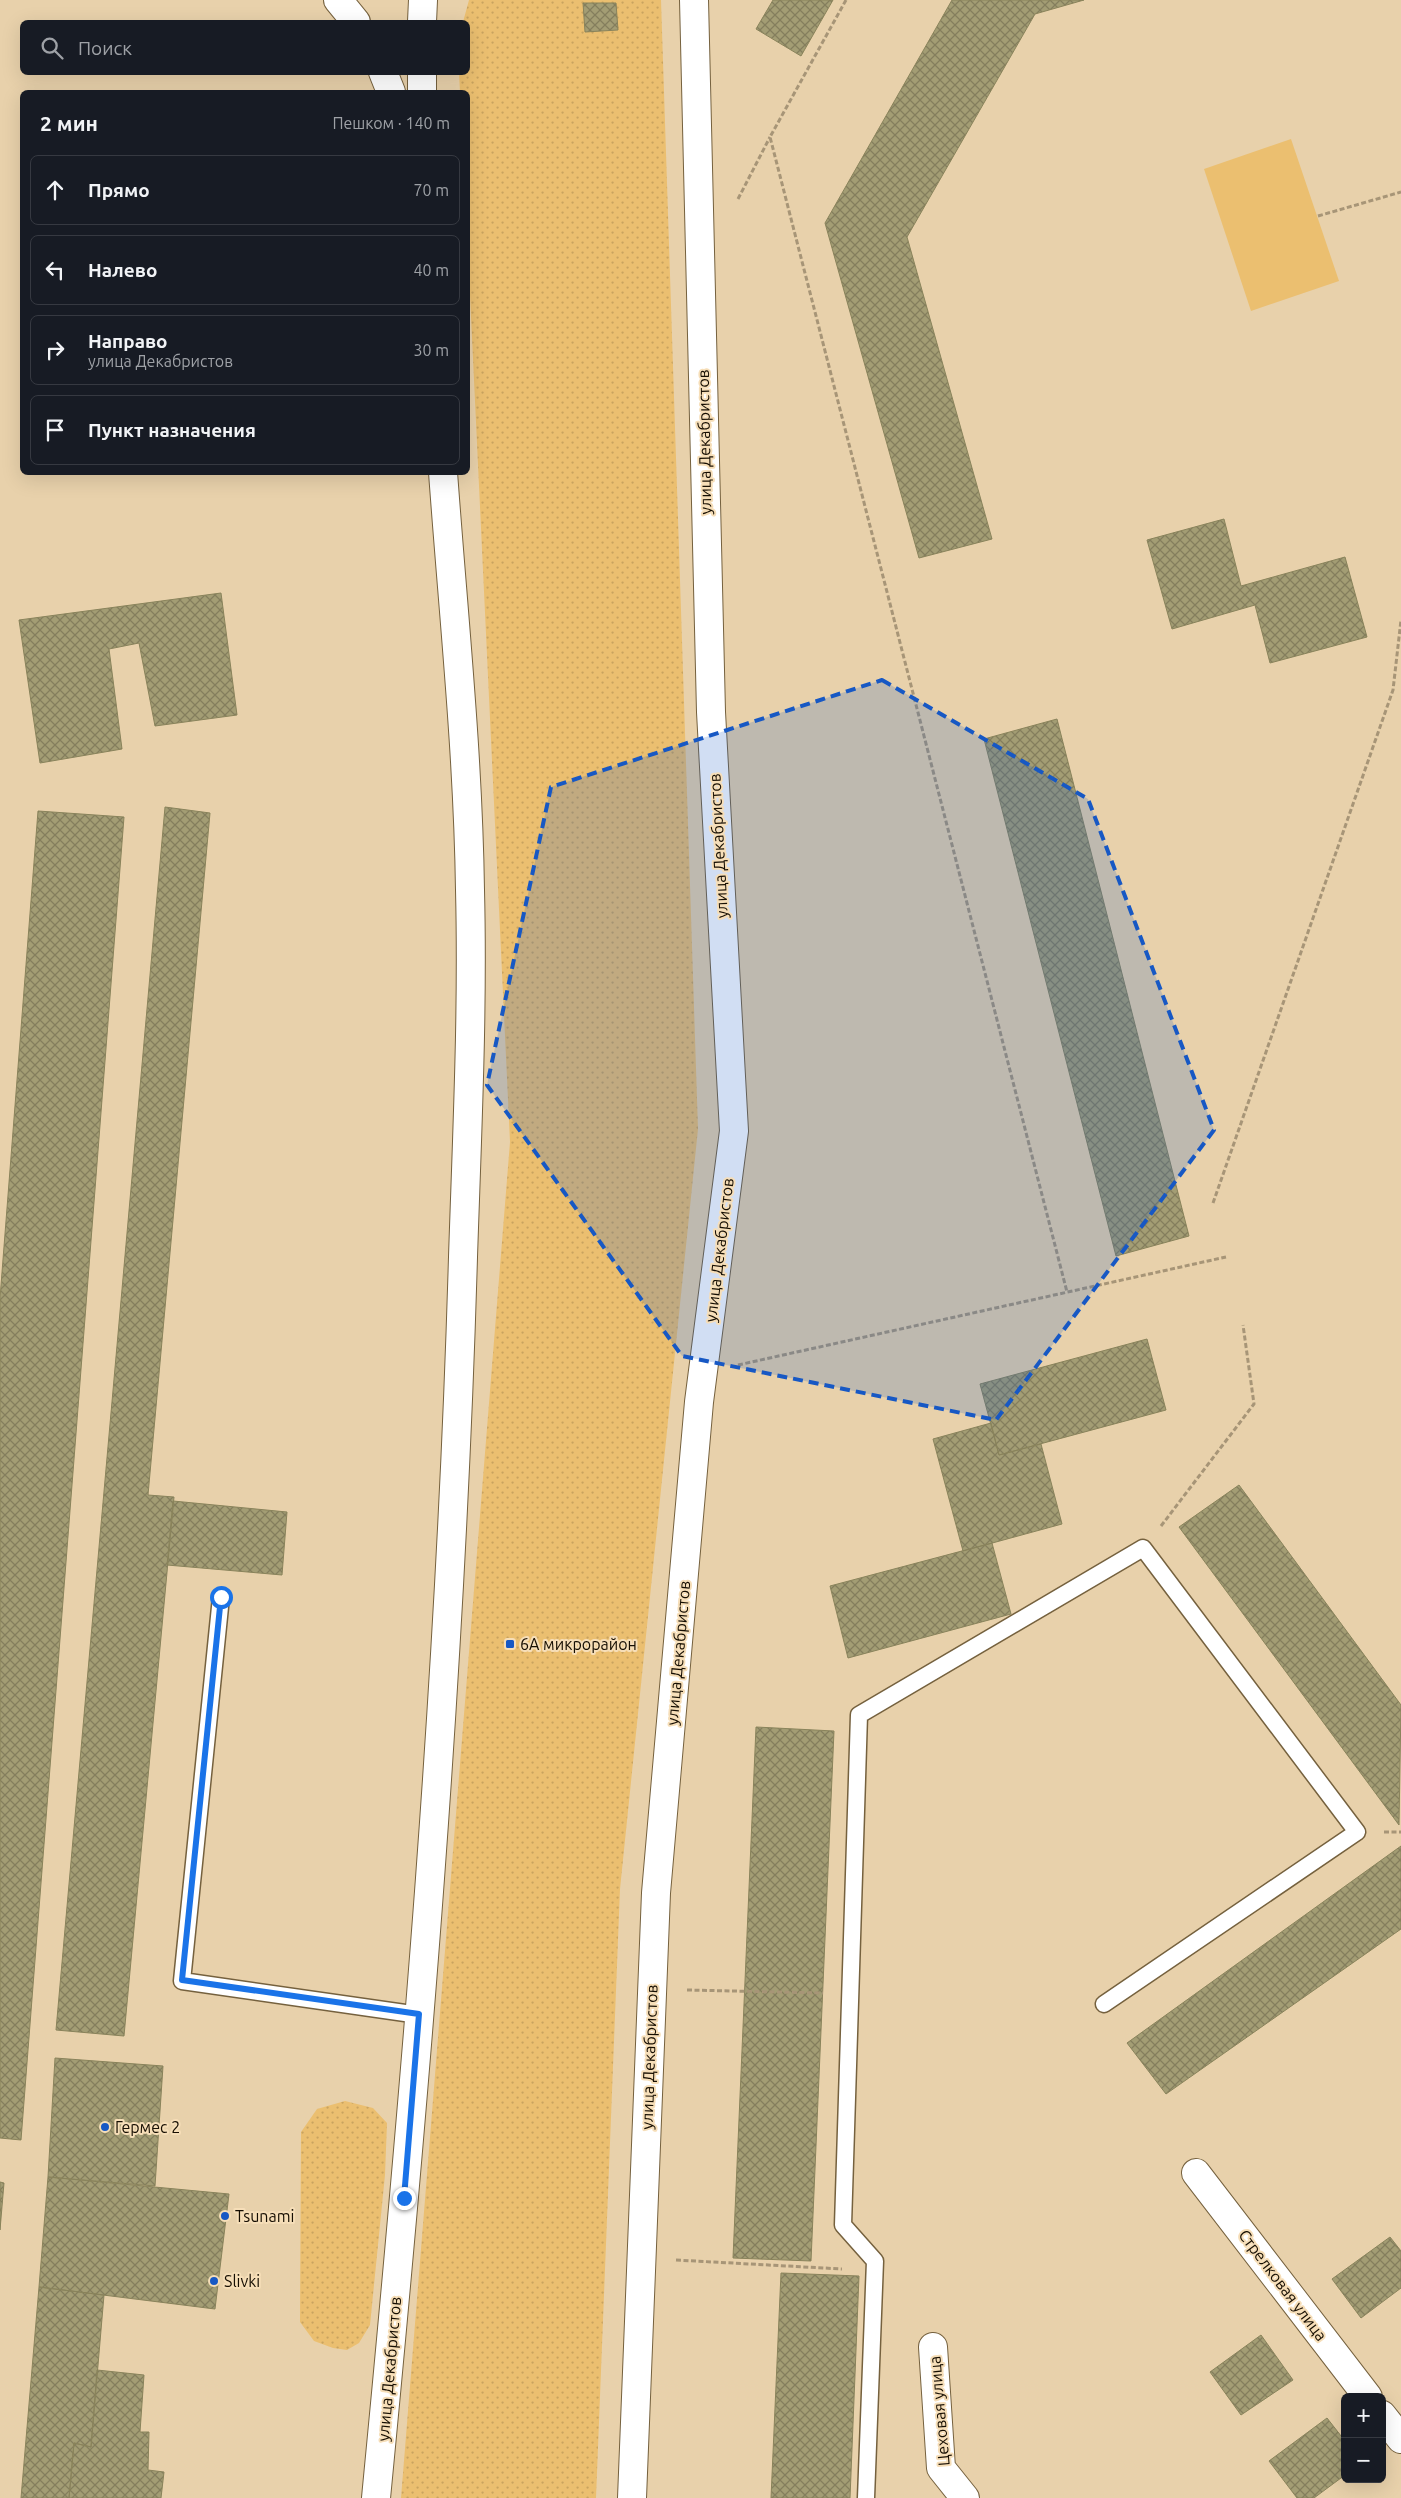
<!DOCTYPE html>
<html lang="ru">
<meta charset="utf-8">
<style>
body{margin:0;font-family:Ubuntu,sans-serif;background:#242831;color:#f1f3f6}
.controls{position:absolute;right:15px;bottom:15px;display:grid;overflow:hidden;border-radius:8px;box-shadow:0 5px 20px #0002}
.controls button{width:45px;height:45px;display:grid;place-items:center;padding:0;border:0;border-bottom:1px solid #363941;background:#171b24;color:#f1f3f6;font:25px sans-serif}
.stop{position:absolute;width:15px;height:15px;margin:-11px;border:4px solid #1a73e8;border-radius:50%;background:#fff}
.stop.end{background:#1a73e8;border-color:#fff;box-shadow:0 1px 5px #0008}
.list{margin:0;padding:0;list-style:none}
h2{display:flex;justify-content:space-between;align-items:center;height:65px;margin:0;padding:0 20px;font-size:21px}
h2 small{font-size:16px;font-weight:400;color:#9ea1a6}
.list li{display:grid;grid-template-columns:32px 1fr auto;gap:15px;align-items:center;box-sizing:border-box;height:70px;margin:0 10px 10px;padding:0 10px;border:1px solid #363941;border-radius:8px}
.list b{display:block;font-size:19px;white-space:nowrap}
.list p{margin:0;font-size:16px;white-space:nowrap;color:#9ea1a6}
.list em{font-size:16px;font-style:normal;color:#9ea1a6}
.icon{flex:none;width:28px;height:28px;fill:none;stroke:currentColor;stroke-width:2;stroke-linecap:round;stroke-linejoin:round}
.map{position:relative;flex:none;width:1401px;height:2498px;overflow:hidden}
.search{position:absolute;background:#171b24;box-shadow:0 5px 20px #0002;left:20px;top:20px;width:450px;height:55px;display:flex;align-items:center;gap:12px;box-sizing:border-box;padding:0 18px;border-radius:8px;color:#9ea1a6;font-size:19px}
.panel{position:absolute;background:#171b24;box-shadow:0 5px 20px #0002;left:20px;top:90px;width:450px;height:385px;border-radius:8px}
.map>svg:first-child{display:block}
</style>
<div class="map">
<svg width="1401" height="2498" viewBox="0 0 1401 2498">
<defs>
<pattern id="grass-dots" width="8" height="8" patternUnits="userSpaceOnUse" patternTransform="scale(1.25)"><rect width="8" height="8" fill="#ebbf70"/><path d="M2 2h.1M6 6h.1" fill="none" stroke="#c9a35f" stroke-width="1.8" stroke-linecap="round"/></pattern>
<pattern id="building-cross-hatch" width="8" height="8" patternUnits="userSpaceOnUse" patternTransform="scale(1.25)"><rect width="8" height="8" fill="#a39d74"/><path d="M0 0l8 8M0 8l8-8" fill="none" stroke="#847e5d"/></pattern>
</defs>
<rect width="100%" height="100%" fill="#e8d1ab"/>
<path fill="url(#grass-dots)" d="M 469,0 L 661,0 L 698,1129 L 620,1889 L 596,2498 L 401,2498 L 510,1142 L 468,253 L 468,92 L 460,92 L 459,73 L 468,72 L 468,22 L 463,22 Z
M 345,2101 L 373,2108 L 387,2123 L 385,2175 L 370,2325 L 359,2343 L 347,2350 L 333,2348 L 314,2341 L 300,2322 L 301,2132 L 317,2109 Z"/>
<path fill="#ebbf70" d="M 1291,139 L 1339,281 L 1251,311 L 1204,169 Z"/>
<path fill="url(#building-cross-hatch)" stroke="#89835b" d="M 773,0 L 833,0 L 801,56 L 756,29 Z
M 952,0 L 1084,0 L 1035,14 L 907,237 L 992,539 L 919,558 L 825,223 Z
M 583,3 L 616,3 L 618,30 L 585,32 Z
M 1224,519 L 1241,586 L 1345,557 L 1367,637 L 1270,663 L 1255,605 L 1172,629 L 1147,540 Z
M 221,593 L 237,715 L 155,726 L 139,643 L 109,649 L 122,749 L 40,763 L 19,620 Z
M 1057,719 L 1189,1236 L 1116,1256 L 984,739 Z
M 165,807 L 210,813 L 148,1495 L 174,1497 L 124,2036 L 56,2030 Z
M 38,811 L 124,817 L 21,2140 L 0,2138 L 0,1298 Z
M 1147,1339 L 1166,1410 L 999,1455 L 980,1384 Z
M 991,1423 L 999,1455 L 1041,1444 L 1062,1524 L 963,1551 L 933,1439 Z
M 1239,1485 L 1401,1705 L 1399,1825 L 1179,1527 Z
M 173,1501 L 287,1512 L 282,1575 L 167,1565 Z
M 992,1543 L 1011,1614 L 848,1658 L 830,1586 Z
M 756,1727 L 834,1731 L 811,2261 L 733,2258 Z
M 1401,1846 L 1401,1929 L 1166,2094 L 1127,2043 Z
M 55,2058 L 163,2066 L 155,2186 L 48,2177 Z
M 48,2177 L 229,2194 L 215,2309 L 39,2287 Z
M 0,2182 L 4,2183 L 0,2230 Z
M 1390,2237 L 1401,2251 L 1401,2288 L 1361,2318 L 1332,2279 Z
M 781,2273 L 859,2276 L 850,2498 L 771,2498 Z
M 39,2287 L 104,2295 L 91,2447 L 74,2443 L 69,2498 L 21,2498 Z
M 1261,2335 L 1293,2380 L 1241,2415 L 1210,2372 Z
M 97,2370 L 144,2375 L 140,2432 L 149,2432 L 148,2470 L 164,2472 L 161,2498 L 69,2498 L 74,2443 L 91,2447 Z
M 1327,2418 L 1345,2441 L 1345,2475 L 1314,2498 L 1297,2498 L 1269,2461 Z"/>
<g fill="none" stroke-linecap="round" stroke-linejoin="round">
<defs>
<path id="lane" d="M 221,1597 L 182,1981 L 419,2015
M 866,2498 L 875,2261 L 843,2225 L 859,1715 L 1143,1548 L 1357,1832 L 1104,2004"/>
<path id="street" d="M 1196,2173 L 1368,2397
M 933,2347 L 941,2468 L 965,2498
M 1382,2415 L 1401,2439
M 632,2498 L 656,1893 L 699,1402 L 734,1131 L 711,712 L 694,0"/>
<path id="secondary" d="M 338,0 L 356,22
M 422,22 L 423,0
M 383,72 L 391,92
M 422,92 L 422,72
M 376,2498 C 416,2085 451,1672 463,1257 C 467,1135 473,1012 470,890 C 468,750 453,611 443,472"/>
</defs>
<use href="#lane" stroke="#75613e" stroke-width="19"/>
<use href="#street" stroke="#75613e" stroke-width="30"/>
<use href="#secondary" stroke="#75613e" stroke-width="30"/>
<path stroke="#a79577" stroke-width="3" stroke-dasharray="5 2.5" stroke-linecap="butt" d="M 846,0 L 770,137 L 1067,1292
M 738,199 L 770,137
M 1318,216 L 1401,192
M 1213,1203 L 1393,690 L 1401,620
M 738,1365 L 1226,1257
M 1161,1526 L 1254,1404 L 1243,1325
M 1384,1832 L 1401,1832
M 687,1990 L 823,1993
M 676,2260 L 842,2269"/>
<use href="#lane" stroke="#fff" stroke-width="16"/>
<use href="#street" stroke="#fff" stroke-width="28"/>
<use href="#secondary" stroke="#fff" stroke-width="28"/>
</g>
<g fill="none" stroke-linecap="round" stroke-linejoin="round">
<path stroke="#1a73e8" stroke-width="6" d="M 221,1597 L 182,1980 L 419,2014 L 404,2198"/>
</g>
<path fill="#1758c4" fill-opacity="0.2" stroke="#1758c4" stroke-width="4" stroke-dasharray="10 6" stroke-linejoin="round" d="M 882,680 L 1088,799 L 1214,1130 L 996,1420 L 682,1356 L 487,1085 L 551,787 Z"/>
<g fill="#1758c4" stroke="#f6deb8" stroke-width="2">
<rect x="505" y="1639" width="10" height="10" rx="2.5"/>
<circle cx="105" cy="2127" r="5"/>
<circle cx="225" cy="2216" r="5"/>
<circle cx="214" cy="2281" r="5"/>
</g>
<g text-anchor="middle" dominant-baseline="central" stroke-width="4" stroke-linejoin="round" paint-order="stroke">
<g font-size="16" fill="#160e02" stroke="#f6deb8">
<text transform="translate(704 442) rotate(-91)">улица Декабристов</text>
<text transform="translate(718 846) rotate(-93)">улица Декабристов</text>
<text transform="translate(719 1250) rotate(-83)">улица Декабристов</text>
<text transform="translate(678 1653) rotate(-85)">улица Декабристов</text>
<text transform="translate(649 2057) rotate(-88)">улица Декабристов</text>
<text transform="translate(1283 2285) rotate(53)">Стрелковая улица</text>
<text transform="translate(389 2369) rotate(-85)">улица Декабристов</text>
<text transform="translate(939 2411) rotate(-95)">Цеховая улица</text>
</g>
<g font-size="16" fill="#160e02" stroke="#f6deb8" text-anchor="start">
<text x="520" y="1644">6А микрорайон</text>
<text x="115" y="2127">Гермес 2</text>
<text x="235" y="2216">Tsunami</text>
<text x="224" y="2281">Slivki</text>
</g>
</g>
</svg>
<div class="controls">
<button>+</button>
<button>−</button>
</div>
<div class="stop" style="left:221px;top:1597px"></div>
<div class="stop end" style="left:404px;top:2198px"></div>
<div class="search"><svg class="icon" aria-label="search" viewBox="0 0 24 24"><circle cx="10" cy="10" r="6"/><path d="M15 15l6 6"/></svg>Поиск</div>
<section class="panel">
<h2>2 мин<small>Пешком · 140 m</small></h2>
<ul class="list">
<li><svg class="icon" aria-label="ahead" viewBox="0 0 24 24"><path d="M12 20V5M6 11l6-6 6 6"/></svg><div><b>Прямо</b></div><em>70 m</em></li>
<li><svg class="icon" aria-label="left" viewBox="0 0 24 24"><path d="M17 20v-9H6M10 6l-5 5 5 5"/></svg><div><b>Налево</b></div><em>40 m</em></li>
<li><svg class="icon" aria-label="right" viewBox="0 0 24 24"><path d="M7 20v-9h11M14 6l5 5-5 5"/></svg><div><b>Направо</b><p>улица Декабристов</p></div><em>30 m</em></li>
<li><svg class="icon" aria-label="arrive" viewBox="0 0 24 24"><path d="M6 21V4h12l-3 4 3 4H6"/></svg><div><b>Пункт назначения</b></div></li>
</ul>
</section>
</div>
